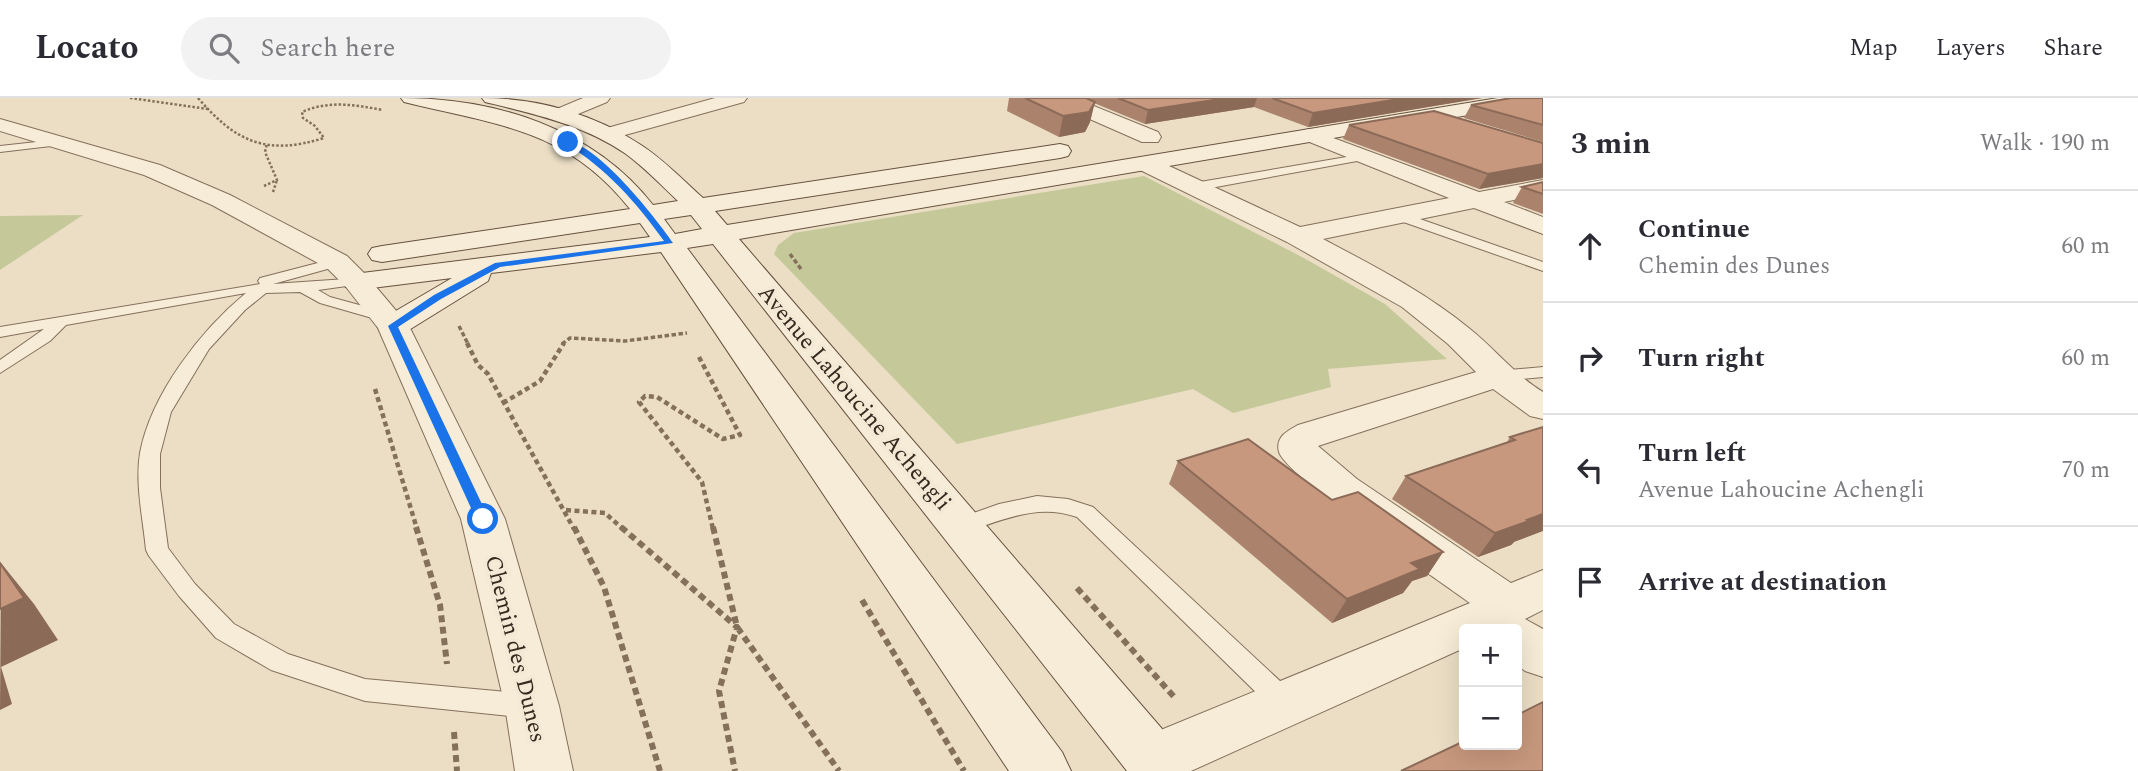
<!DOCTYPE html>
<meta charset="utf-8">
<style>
body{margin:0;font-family:Spectral,serif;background:#f2f2f3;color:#2b2b33}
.controls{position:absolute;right:21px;bottom:21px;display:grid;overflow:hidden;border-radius:7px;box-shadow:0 7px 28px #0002}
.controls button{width:63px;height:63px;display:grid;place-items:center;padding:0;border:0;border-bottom:2px solid #e1e1e2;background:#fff;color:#2b2b33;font:35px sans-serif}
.stop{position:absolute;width:21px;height:21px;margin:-16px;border:5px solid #1a73e8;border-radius:50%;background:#fff}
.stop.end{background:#1a73e8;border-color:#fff;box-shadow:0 2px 7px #0008}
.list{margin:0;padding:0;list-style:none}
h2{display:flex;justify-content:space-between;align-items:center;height:91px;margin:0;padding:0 28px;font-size:30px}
h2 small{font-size:23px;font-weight:400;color:#7c7c81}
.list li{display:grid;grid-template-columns:46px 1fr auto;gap:21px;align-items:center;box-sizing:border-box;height:112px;padding:0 28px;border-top:2px solid #e1e1e2}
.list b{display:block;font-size:26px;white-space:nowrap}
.list p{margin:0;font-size:23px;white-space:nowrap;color:#7c7c81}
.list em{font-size:23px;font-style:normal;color:#7c7c81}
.icon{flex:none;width:38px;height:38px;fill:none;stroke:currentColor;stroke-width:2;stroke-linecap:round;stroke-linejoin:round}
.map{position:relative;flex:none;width:1543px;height:673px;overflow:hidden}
header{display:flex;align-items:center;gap:42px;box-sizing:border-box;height:98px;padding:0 35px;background:#fff;border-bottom:2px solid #e1e1e2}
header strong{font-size:33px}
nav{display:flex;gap:38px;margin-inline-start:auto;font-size:24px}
.search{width:490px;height:63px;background:#f2f2f3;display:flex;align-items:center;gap:18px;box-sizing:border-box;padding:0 24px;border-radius:38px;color:#7c7c81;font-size:26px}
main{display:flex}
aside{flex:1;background:#fff}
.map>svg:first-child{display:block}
</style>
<header>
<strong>Locato</strong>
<div class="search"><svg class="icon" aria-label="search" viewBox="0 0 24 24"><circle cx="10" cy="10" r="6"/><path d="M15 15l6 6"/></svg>Search here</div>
<nav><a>Map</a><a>Layers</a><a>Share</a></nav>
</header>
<main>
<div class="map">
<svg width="1543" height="673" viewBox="0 0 1543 673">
<rect width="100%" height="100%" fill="#ebdec5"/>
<path fill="#c5c999" d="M 1144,78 L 1302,159 L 1385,206 L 1447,261 L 1328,271 L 1331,289 L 1233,315 L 1193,291 L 957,346 L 774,156 L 778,147 L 794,135 Z
M 83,117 L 0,172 L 0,118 Z"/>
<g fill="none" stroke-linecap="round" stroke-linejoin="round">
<defs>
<path id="lane" d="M 64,41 L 68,42 L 68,46 L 0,54 L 0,48 Z
M 1364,56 L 1370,59 L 1368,61 L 1194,93 L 1188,89 L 1194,85 Z
M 1397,113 L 1543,164 L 1543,173 L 1392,120 L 1392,114 Z
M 337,160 L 344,164 L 342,167 L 273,186 L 361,180 L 363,183 L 361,186 L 318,192 L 330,199 L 392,216 L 394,219 L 392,222 L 386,224 L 320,205 L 300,194 L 266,195 L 245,212 L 209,251 L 171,314 L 160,356 L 160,390 L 168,450 L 195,486 L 234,526 L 288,556 L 365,581 L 529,596 L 539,600 L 543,608 L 539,616 L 529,620 L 365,603 L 271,572 L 216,540 L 179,498 L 149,458 L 146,452 C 143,421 135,386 140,355 C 151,296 201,232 246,195 L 66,227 L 50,243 L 0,275 L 0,262 L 44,231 L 0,239 L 0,229 L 260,186 L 258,183 L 260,180 Z
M 1543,269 L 1543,279 L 1498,283 L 1489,278 L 1498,273 Z
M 1037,398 L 1068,401 L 1093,409 L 1295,597 L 1298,605 L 1295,613 L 1285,617 L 1275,613 L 1077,419 C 1035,404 1000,424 959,436 L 951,433 L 948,428 L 951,423 L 999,406 Z"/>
<path id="street" d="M 583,0 L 610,0 L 607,4 L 566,21 L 552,21 L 549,17 L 552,13 Z
M 715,0 L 747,0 L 744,4 L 607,42 L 600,40 L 596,36 L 600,32 Z
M 1048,0 L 1074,0 L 1158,34 L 1161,39 L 1158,44 L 1142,44 L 1051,4 Z
M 0,21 L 160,67 L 230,97 L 347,158 L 366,177 L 409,228 L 505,421 L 559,608 L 573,673 L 515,673 L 505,608 L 461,421 L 378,230 L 346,189 L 327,170 L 212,107 L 144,77 L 0,33 Z
M 1309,31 L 1479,94 L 1543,82 L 1543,96 L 1504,104 L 1543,119 L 1543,136 L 1474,110 L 1323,141 C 1374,168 1425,194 1470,231 C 1495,251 1515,277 1543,294 L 1543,321 L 1530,318 L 1493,291 L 1318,348 L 1357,381 L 1511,485 L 1543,472 L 1543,512 L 1525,521 L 1543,531 L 1543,579 L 1525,573 L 1517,567 L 1517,531 L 1464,531 L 1464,550 L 1191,673 L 1130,673 L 1125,662 L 1134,643 L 1470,505 C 1441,484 1286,378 1279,354 C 1275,339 1287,333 1298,327 L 1476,274 L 1448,246 L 1402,209 L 1287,144 L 1136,70 L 1133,65 L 1136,60 L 1152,60 L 1300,129 L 1449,100 L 1302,41 L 1298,37 L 1302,33 Z"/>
<path id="secondary" d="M 401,0 C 496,0 593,30 653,107 L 678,103 C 661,87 645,70 626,56 C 584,27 534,16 485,4 L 482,0 C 538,0 595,16 641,47 C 664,62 683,82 703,100 L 1060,46 L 1068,48 L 1071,53 L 1068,58 L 1060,60 L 715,113 L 727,127 L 1498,0 L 1543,0 L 1533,6 L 739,141 L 1182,654 L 1191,673 L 1127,673 L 713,146 L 687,150 L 1062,654 L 1071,673 L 1009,673 L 661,154 L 491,175 L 488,183 L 404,235 L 393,238 L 382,235 L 377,228 L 382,221 L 452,180 L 356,192 L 346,189 L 341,183 L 346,177 L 650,139 L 640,125 L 382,164 L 372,162 L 368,156 L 372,150 L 382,148 L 630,111 C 566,30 496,27 404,4 ZM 691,117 L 702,131 L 675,136 L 664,121 Z"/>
</defs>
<use href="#lane" stroke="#85705c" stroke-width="2"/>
<use href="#street" stroke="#85705c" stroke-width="2"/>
<use href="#secondary" stroke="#67513f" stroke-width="2"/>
<path stroke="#85705c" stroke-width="2.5" stroke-dasharray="2.5 2" stroke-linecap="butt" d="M 130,0 L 208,11
M 198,0 C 236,44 266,58 324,40 L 315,28 L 303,20 L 302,14 C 329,2 355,7 383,12
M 264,88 L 277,82 L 265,54 L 267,45
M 273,94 L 277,82"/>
<path stroke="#85705c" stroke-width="3.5" stroke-dasharray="4.5 2.5" stroke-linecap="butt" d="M 790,156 L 801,171
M 459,228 L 468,246
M 562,246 L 570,240 L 625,243 L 687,235"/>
<path stroke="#85705c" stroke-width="4.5" stroke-dasharray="5 3.5" stroke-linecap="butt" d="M 467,245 L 478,267 L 488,276 L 574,431
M 699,259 L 740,337 L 723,341 L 657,299 L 645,298 L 639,304 L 702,384 L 713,431
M 375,291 L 417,431
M 503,305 L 540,283 L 564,245
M 566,412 L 605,415 L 623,431"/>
<path stroke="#85705c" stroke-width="6" stroke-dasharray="7 4.5" stroke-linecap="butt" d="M 416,429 L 440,507 L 447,566
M 574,429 L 604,489 L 660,673
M 621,429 L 737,529 L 719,593 L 735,673
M 713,429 L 737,529 L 839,673
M 1077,490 L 1176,601
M 862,502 L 964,673
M 454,634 L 457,673"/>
<use href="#lane" fill="#f6ecd7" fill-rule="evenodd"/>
<use href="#street" fill="#f6ecd7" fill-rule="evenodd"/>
<use href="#secondary" fill="#f6ecd7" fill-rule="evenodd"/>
</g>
<path fill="#ab836c" d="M 1009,0 L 1482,0 L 1308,29 L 1254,9 L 1145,26 L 1094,5 L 1090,24 L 1085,34 L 1059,39 L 1007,13 Z
M 1543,0 L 1543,44 L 1464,20 L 1471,7 Z
M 1349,27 L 1543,45 L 1543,80 L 1479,91 L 1343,41 Z
M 1543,84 L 1543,116 L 1513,105 L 1522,89 Z
M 1543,329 L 1514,444 L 1511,447 L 1478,459 L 1392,401 L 1406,378 L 1507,344 L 1510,339 Z
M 1178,363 L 1332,402 L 1443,454 L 1427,478 L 1412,483 L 1403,495 L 1332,525 L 1169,386 Z"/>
<path fill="#8b6a58" d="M 1227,0 L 1257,0 L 1254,9 L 1145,26 L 1148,12 Z
M 1405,0 L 1482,0 L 1308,29 L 1313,15 Z
M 1095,4 L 1090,24 L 1085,34 L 1059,39 L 1063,18 Z
M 1543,66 L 1543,80 L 1479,91 L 1488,76 Z
M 1543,416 L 1543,433 L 1514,444 L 1511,447 L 1478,459 L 1495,435 Z
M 1443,454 L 1427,478 L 1412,483 L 1403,495 L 1332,525 L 1347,501 L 1411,465 Z
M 1,465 L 34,506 L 58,542 L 1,569 L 12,606 L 0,612 Z"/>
<path fill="#c7987d" stroke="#8b6a58" stroke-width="2" d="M 1025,0 L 1086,0 L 1095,4 L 1089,14 L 1063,18 Z
M 1118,0 L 1227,0 L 1148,12 Z
M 1272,0 L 1405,0 L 1313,15 Z
M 1511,0 L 1543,0 L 1543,27 L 1471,7 Z
M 1434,13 L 1543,45 L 1543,66 L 1488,76 L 1349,27 Z
M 1543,84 L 1543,96 L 1522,89 Z
M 1543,329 L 1543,416 L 1527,422 L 1529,423 L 1495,435 L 1406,378 L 1515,342 L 1510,339 Z
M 1248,341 L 1332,402 L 1358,394 L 1443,454 L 1411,465 L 1420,471 L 1347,501 L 1178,363 Z
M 0,465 L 24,500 L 0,511 Z
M 1543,604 L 1543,673 L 1401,673 L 1464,643 L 1464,647 L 1517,647 L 1517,617 Z"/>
<path fill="#1a73e8" d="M 566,43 C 598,46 655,119 673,145 L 500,169 L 441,201 L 398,229 L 489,421 L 483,425 L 476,421 L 388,228 L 434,197 L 495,165 L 664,143 C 637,105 606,70 566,46 Z"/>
<g text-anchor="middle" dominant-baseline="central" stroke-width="7" stroke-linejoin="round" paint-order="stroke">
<g font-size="23" fill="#36291f" stroke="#f3e9d4">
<text transform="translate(854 300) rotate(50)">Avenue Lahoucine Achengli</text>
<text transform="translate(515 551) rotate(76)">Chemin des Dunes</text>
</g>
</g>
</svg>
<div class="controls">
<button>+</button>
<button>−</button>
</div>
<div class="stop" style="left:483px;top:421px"></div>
<div class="stop end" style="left:568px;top:44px"></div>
</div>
<aside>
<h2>3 min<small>Walk · 190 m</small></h2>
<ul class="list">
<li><svg class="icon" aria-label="ahead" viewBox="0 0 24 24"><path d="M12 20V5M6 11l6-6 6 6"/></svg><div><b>Continue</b><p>Chemin des Dunes</p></div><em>60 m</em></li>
<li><svg class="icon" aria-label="right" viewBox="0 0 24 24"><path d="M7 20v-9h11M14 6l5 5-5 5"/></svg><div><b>Turn right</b></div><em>60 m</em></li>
<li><svg class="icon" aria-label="left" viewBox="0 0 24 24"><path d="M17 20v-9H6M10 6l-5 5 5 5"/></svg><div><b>Turn left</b><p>Avenue Lahoucine Achengli</p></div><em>70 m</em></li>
<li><svg class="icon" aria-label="arrive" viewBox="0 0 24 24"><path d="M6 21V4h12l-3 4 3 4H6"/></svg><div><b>Arrive at destination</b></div></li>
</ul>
</aside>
</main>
